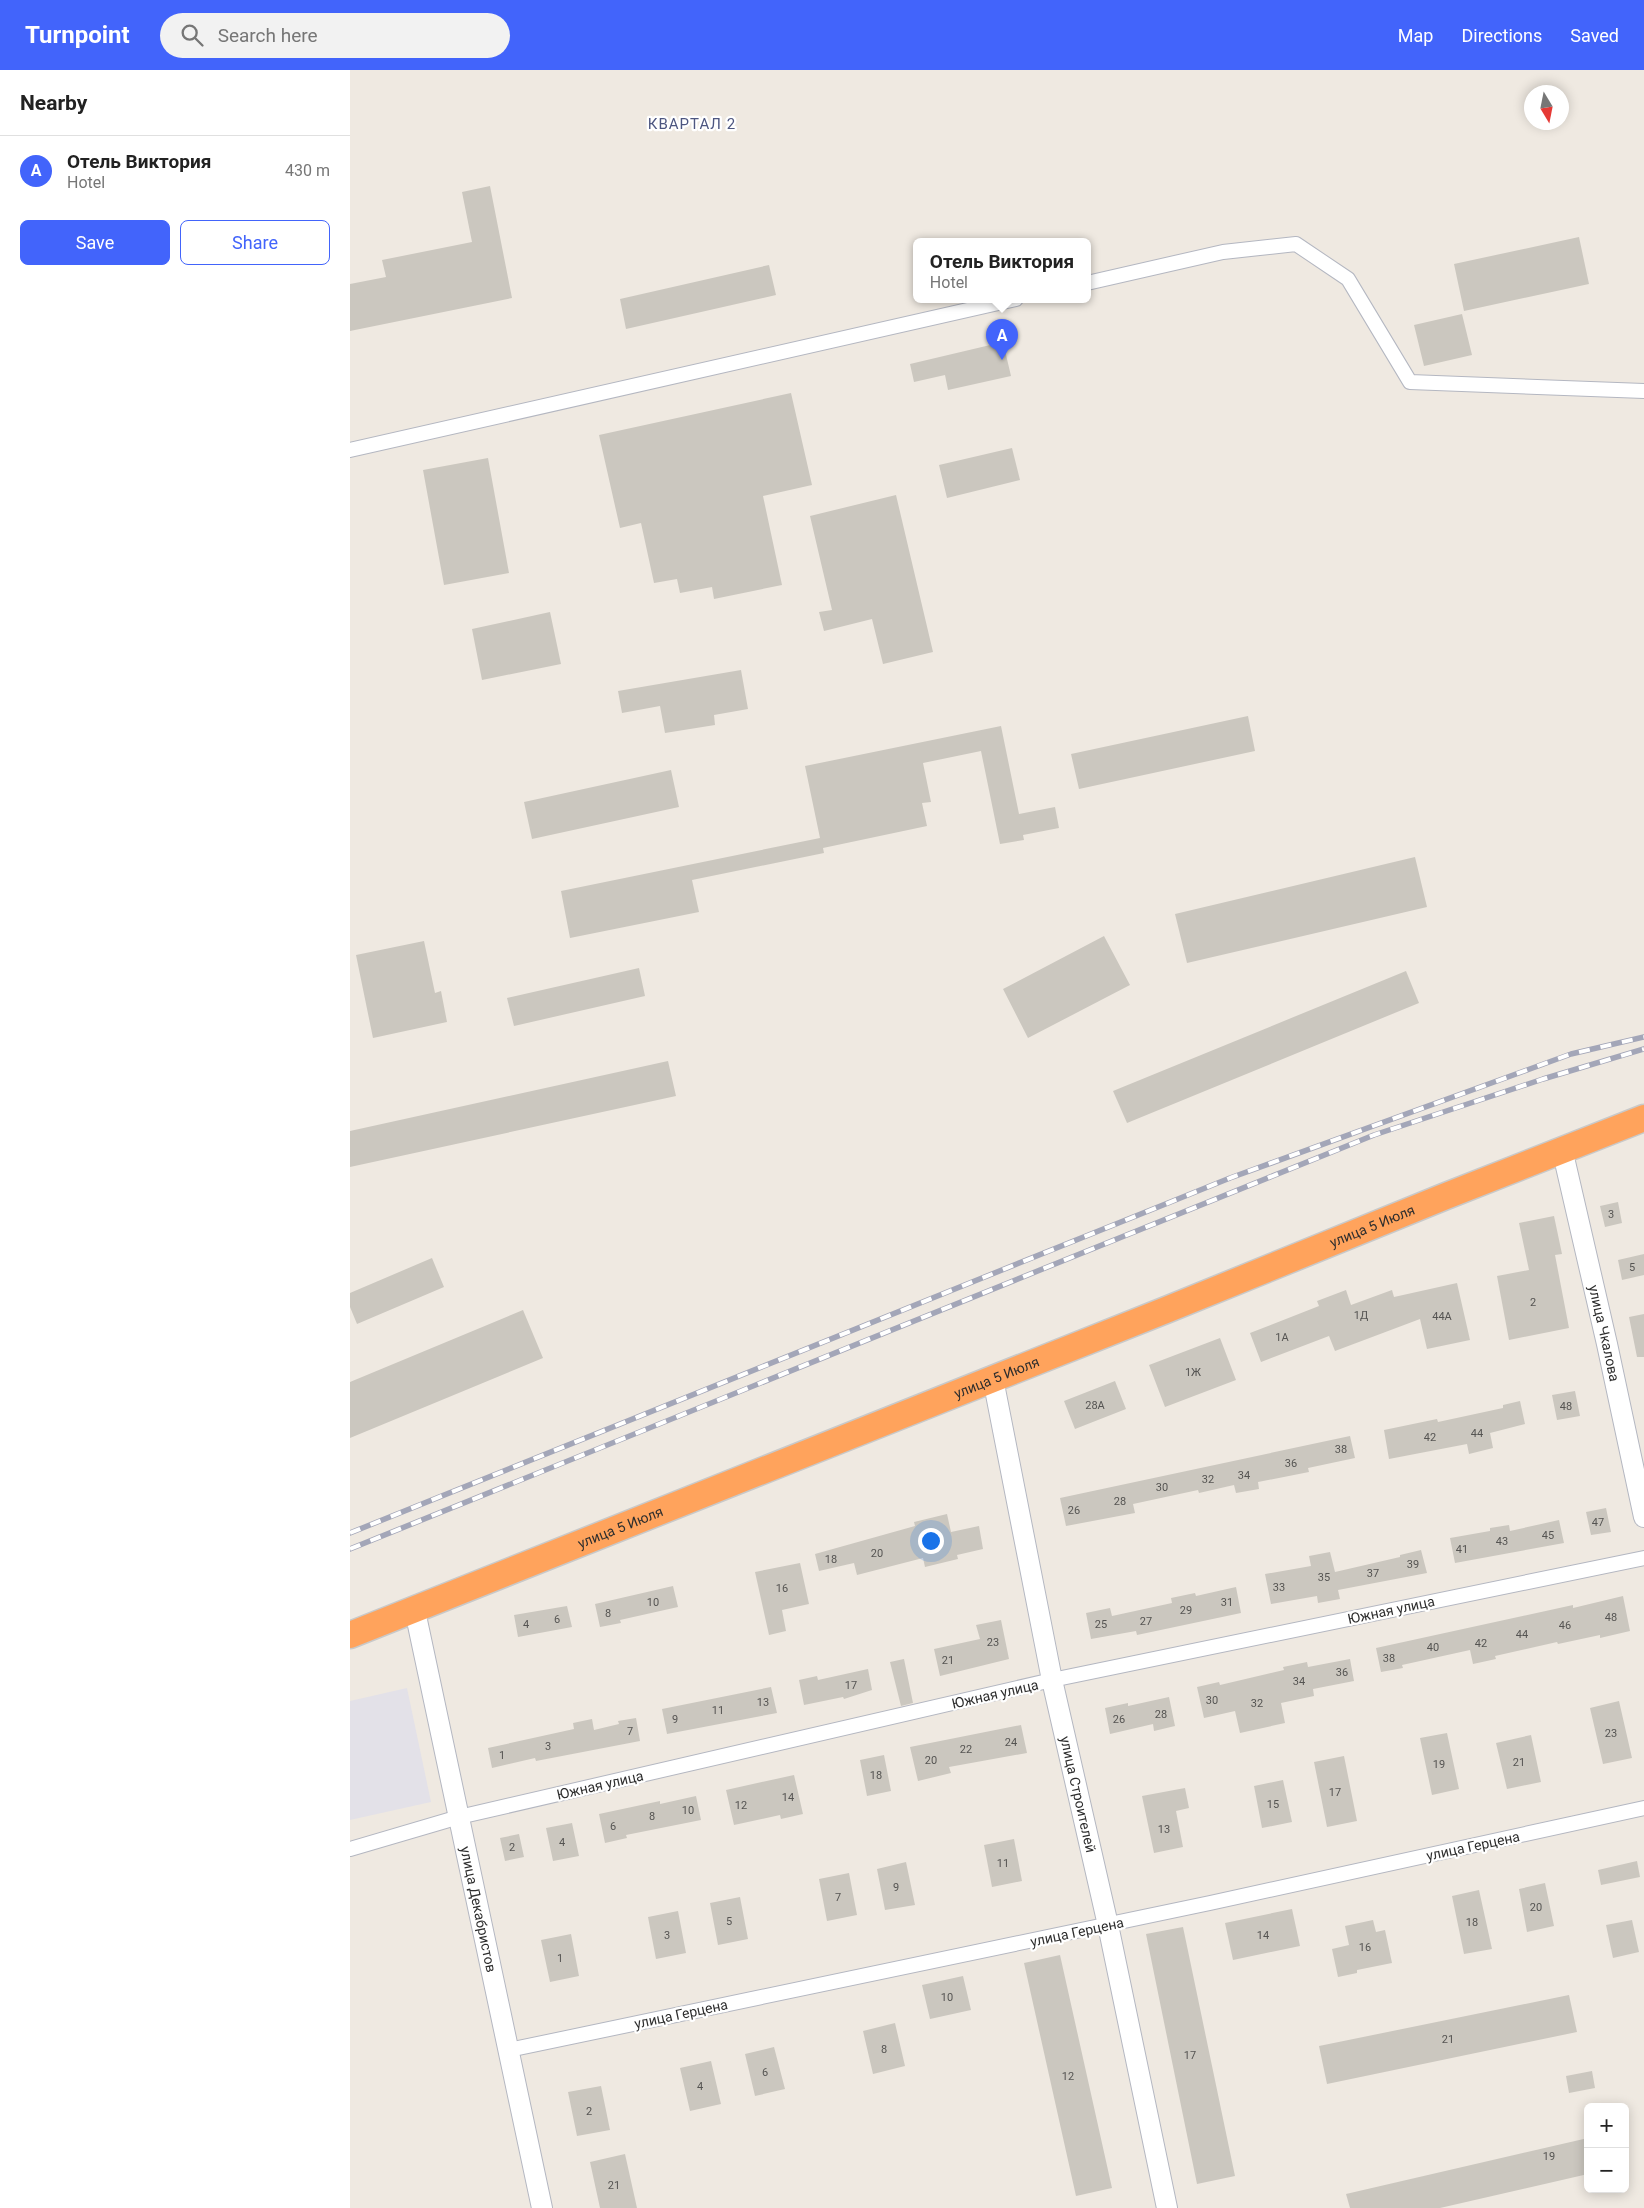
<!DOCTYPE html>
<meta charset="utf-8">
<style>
body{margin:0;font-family:Roboto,sans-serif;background:#f2f2f2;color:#222}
.controls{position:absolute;right:15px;bottom:15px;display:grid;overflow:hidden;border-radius:8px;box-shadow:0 2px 12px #0003}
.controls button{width:45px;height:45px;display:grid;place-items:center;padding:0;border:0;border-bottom:1px solid #e0e0e0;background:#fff;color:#222;font:25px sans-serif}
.compass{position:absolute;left:1174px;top:15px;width:45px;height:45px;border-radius:50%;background:#fff;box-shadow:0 2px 12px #0003;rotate:170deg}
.you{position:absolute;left:580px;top:1470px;width:18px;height:18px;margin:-12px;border:4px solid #fff;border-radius:50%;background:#1a73e8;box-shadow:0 0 0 8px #1a73e833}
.badge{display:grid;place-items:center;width:32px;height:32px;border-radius:50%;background:#4264fb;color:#fff;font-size:16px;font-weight:700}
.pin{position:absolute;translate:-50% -41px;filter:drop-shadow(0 1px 2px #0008)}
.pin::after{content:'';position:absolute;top:26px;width:18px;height:15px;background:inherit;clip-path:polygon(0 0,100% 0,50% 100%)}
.popup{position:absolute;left:563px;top:168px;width:178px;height:65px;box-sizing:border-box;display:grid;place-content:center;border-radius:8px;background:#fff;filter:drop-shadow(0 1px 4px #0005);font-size:16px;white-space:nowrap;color:#767676}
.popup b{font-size:19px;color:#222}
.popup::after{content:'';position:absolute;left:50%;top:100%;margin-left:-10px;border:10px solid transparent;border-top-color:#fff}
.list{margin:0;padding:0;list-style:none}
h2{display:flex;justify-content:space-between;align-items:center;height:65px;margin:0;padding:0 20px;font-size:21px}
h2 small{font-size:16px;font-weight:400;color:#767676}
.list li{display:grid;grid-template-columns:32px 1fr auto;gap:15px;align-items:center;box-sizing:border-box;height:70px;padding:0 20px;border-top:1px solid #e0e0e0}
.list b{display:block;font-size:19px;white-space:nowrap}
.list p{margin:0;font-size:16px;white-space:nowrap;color:#767676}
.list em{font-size:16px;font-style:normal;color:#767676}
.actions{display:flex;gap:10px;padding:15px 20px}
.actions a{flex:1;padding:11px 0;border:1px solid #4264fb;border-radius:8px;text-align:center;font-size:18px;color:#4264fb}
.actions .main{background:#4264fb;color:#fff}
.icon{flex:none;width:28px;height:28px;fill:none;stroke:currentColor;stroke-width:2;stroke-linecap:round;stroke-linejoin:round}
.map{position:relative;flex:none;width:1294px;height:2138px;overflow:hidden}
header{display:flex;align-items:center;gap:30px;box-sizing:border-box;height:70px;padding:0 25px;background:#4264fb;color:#fff}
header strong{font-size:24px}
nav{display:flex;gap:28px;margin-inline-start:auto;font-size:18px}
.search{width:350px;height:45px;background:#f2f2f2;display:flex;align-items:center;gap:12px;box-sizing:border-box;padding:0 18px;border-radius:28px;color:#767676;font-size:19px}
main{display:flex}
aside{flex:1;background:#fff}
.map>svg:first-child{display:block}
</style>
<header>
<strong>Turnpoint</strong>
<div class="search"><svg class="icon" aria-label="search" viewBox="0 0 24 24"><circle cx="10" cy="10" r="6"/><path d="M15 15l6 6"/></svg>Search here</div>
<nav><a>Map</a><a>Directions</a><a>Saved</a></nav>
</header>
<main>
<aside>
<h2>Nearby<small></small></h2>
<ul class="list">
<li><span class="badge">A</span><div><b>Отель Виктория</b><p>Hotel</p></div><em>430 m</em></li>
</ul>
<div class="actions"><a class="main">Save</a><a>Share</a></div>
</aside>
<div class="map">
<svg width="1294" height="2138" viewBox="0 0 1294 2138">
<rect width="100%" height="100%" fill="#efe9e1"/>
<path fill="#e3e1e8" d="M 57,1618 L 81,1732 L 0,1750 L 0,1631 Z"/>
<path fill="#cbc7bf" d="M 140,116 L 162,228 L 0,261 L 0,214 L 36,207 L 32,190 L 122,172 L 112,122 Z
M 1229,167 L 1239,214 L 1114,241 L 1104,194 Z
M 419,195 L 426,225 L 276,259 L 270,229 Z
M 1112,244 L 1122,285 L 1074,296 L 1064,255 Z
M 653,272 L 661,306 L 598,320 L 595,305 L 564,312 L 560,294 Z
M 441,323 L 462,415 L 413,426 L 432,515 L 364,529 L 362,517 L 330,523 L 327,509 L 304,513 L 291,453 L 270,458 L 249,365 Z
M 662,378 L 670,410 L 597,428 L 589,395 Z
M 138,388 L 159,503 L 94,515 L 73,400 Z
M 546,425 L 583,582 L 533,594 L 522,549 L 474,561 L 469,542 L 482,540 L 460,446 Z
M 200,542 L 211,594 L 132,610 L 122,559 Z
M 391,600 L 398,639 L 364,645 L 365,655 L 315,663 L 310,636 L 272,643 L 268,621 Z
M 898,646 L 905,681 L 729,719 L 721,684 Z
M 651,656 L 669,744 L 705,737 L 709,758 L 673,765 L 674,770 L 650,774 L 631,681 L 573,693 L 581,732 L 572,733 L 577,756 L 473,778 L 474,783 L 342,810 L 349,842 L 220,868 L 211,821 L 470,768 L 455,696 Z
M 321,700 L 329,737 L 182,769 L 174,732 Z
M 1065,787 L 1077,837 L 837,893 L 825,844 Z
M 754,866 L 780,915 L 678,968 L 653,919 Z
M 74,871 L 85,923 L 91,921 L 97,952 L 23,968 L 6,885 Z
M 289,898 L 295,926 L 164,956 L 157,928 Z
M 1056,901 L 1069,933 L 777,1053 L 763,1021 Z
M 318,991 L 326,1026 L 0,1097 L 0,1061 Z
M 1268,1132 L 1272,1153 L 1255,1157 L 1250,1136 Z
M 1204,1146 L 1212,1184 L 1205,1185 L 1219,1258 L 1159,1270 L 1147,1206 L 1179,1200 L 1169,1153 Z
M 1294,1184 L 1294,1205 L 1272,1210 L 1268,1190 Z
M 82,1188 L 94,1217 L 7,1254 L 0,1237 L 0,1223 Z
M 1107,1213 L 1120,1270 L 1077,1279 L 1070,1249 L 985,1281 L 979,1266 L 911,1292 L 900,1263 L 969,1236 L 967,1231 L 996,1220 L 1001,1235 L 1042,1220 L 1044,1227 Z
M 173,1240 L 193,1288 L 0,1368 L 0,1312 Z
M 1294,1244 L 1294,1287 L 1287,1287 L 1279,1247 Z
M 870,1268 L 886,1310 L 815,1337 L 799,1295 Z
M 765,1311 L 776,1339 L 725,1359 L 714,1331 Z
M 1225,1321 L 1230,1346 L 1207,1350 L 1202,1325 Z
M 1170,1331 L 1175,1354 L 1140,1363 L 1143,1378 L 1119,1384 L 1117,1374 L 1039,1389 L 1034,1360 L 1087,1349 L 1088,1352 L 1153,1338 L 1153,1335 Z
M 1000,1366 L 1005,1388 L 958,1398 L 959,1402 L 908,1412 L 909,1419 L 886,1423 L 884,1415 L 849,1423 L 848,1420 L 783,1434 L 785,1443 L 716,1456 L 710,1428 Z
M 1256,1438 L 1261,1462 L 1241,1465 L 1236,1442 Z
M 597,1444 L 601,1462 L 629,1456 L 633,1479 L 607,1485 L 608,1489 L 575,1497 L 573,1488 L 507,1505 L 504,1493 L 469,1501 L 465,1484 L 565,1456 L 564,1452 Z
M 1209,1450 L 1214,1473 L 1105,1493 L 1100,1468 L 1140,1461 L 1140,1458 L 1159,1455 L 1160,1461 Z
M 1071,1480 L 1077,1503 L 988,1520 L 990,1529 L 968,1533 L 967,1526 L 921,1534 L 915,1504 L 961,1496 L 959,1486 L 980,1482 L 985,1502 L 1050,1487 L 1050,1485 Z
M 450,1493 L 459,1534 L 432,1540 L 436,1561 L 419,1565 L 405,1502 Z
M 323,1516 L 328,1537 L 270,1550 L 271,1553 L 250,1557 L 245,1534 Z
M 886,1517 L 891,1543 L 787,1565 L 786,1561 L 741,1569 L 736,1543 L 760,1538 L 762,1546 L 822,1533 L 821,1528 L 845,1523 L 846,1526 Z
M 1273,1526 L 1280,1561 L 1250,1568 L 1250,1565 L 1208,1574 L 1207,1572 L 1145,1586 L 1146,1589 L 1123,1594 L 1120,1580 L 1052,1595 L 1053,1598 L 1031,1602 L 1026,1578 L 1223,1535 L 1223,1538 Z
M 217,1536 L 222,1557 L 168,1567 L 164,1545 Z
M 651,1550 L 659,1589 L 590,1606 L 584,1579 L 630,1569 L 626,1555 Z
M 554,1589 L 563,1633 L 551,1636 L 540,1592 Z
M 1000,1589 L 1004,1611 L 963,1619 L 964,1626 L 931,1633 L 935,1653 L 890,1663 L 885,1641 L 854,1648 L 847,1617 L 869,1612 L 870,1615 L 934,1600 L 933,1597 L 957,1592 L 958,1597 Z
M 518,1599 L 522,1620 L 494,1629 L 493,1627 L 454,1635 L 449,1610 L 467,1606 L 468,1610 Z
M 421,1617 L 427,1643 L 317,1664 L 312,1639 Z
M 819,1627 L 825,1656 L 804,1661 L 803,1654 L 760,1664 L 755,1638 L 778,1633 L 778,1636 Z
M 1269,1631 L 1282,1688 L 1253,1694 L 1240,1638 Z
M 286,1648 L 290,1671 L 186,1691 L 185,1688 L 142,1698 L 138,1678 L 224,1659 L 223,1653 L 242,1649 L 244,1660 L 269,1654 L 268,1651 Z
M 671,1655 L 677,1683 L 599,1697 L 601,1703 L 568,1711 L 560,1677 Z
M 1097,1663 L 1109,1719 L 1082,1725 L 1070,1668 Z
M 1181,1665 L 1191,1712 L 1157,1719 L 1146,1673 Z
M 534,1685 L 541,1721 L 517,1726 L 510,1690 Z
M 994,1686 L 1007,1751 L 977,1757 L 964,1692 Z
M 444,1705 L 453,1744 L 431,1749 L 430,1745 L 384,1755 L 376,1720 Z
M 933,1710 L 942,1752 L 912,1758 L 904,1716 Z
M 835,1718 L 839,1738 L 826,1741 L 833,1777 L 804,1783 L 792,1726 Z
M 346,1726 L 351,1750 L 276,1765 L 277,1768 L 255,1773 L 249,1744 L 310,1731 L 310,1734 Z
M 222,1753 L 229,1786 L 203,1791 L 196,1758 Z
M 169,1764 L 174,1787 L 155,1791 L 150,1768 Z
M 664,1769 L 672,1811 L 642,1817 L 634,1775 Z
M 1287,1791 L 1290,1807 L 1251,1815 L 1248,1800 Z
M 556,1792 L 565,1835 L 535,1840 L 527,1799 Z
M 499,1803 L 507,1845 L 477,1851 L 469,1809 Z
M 1195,1813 L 1204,1856 L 1177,1862 L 1169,1819 Z
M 1129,1820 L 1142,1879 L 1114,1884 L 1102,1826 Z
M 390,1827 L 398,1869 L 368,1875 L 360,1833 Z
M 942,1839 L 950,1876 L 883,1890 L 875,1853 Z
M 328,1841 L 336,1883 L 306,1889 L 298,1847 Z
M 1023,1850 L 1026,1862 L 1035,1860 L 1042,1893 L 1007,1900 L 1007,1903 L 988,1907 L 982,1879 L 999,1875 L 995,1856 Z
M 1282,1850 L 1289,1882 L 1263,1888 L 1256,1855 Z
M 833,1857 L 885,2106 L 847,2114 L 796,1864 Z
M 221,1864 L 229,1906 L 200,1912 L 191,1870 Z
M 710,1885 L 762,2118 L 726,2126 L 674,1893 Z
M 613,1906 L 621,1940 L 580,1949 L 572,1915 Z
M 1219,1925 L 1227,1962 L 977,2014 L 969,1976 Z
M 545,1953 L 555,1996 L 523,2004 L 513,1961 Z
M 424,1977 L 435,2019 L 405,2026 L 395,1984 Z
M 361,1991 L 371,2034 L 340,2041 L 330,1998 Z
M 1242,2001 L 1245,2018 L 1219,2023 L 1216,2006 Z
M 251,2016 L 260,2060 L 227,2066 L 218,2022 Z
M 1238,2068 L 1238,2104 L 1090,2138 L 1000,2138 L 996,2124 Z
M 275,2084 L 287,2138 L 250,2138 L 240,2092 Z"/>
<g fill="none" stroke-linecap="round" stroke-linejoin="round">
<defs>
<path id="street" d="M 737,213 L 873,182 L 946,174 L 998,209 L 1060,312 L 1294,321
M 0,380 L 666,229
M 0,1779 L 109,1747 L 702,1610 L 1294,1488
M 159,1980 L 860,1833 L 1294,1738"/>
<g id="secondary">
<path id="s1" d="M 1212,1079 L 1257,1274 L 1294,1447"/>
<path id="s2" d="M 643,1309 L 702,1610 L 758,1855 L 817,2138"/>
<path id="s3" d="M 65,1541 L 192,2138"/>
</g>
<g id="highway">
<path id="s4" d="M 0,1565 L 816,1240 L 1096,1126 L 1294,1048"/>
</g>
</defs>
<use href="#street" stroke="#b4b7c1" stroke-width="16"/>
<use href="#secondary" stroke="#b4b7c1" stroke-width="22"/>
<use href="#highway" stroke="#c9c9c9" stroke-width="29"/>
<use href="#street" stroke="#fff" stroke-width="14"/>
<use href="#secondary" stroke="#fff" stroke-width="20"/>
<use href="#highway" stroke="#ffa35c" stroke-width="26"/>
<defs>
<path id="rail" d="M 0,1463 L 880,1108 L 1221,984 L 1294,967
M 0,1479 L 1024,1065 L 1193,1009 L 1294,979"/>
</defs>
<use href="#rail" stroke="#a3a6b8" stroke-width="5.5"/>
<use href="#rail" stroke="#fff" stroke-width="4" stroke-dasharray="11" stroke-linecap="butt"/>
</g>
<g text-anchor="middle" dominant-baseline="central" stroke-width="4.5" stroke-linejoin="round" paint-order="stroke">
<g font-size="11" fill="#555452">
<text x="1261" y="1144">3</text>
<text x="1282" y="1197">5</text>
<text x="1183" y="1232">2</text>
<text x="1011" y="1245">1Д</text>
<text x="1092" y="1246">44А</text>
<text x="932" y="1267">1А</text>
<text x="843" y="1302">1Ж</text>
<text x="745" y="1335">28А</text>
<text x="1216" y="1336">48</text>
<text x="1127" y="1363">44</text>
<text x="1080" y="1367">42</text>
<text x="991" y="1379">38</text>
<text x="941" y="1393">36</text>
<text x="894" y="1405">34</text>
<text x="858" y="1409">32</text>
<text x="812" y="1417">30</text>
<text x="770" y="1431">28</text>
<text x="724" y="1440">26</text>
<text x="1248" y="1452">47</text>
<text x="1198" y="1465">45</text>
<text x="1152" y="1471">43</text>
<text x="1112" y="1479">41</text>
<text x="527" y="1483">20</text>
<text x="481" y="1489">18</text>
<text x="1063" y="1494">39</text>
<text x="1023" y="1503">37</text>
<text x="974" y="1507">35</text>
<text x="929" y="1517">33</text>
<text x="432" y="1518">16</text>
<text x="303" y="1532">10</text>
<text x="877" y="1532">31</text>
<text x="836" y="1540">29</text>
<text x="258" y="1543">8</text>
<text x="1261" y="1547">48</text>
<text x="207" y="1549">6</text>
<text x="796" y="1551">27</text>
<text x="176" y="1554">4</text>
<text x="751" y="1554">25</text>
<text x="1215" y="1555">46</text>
<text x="1172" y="1564">44</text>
<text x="643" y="1572">23</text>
<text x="1131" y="1573">42</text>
<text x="1083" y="1577">40</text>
<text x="1039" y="1588">38</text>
<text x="598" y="1590">21</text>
<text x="992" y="1602">36</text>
<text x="949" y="1611">34</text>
<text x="501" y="1615">17</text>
<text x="862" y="1630">30</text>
<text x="413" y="1632">13</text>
<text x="907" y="1633">32</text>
<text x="368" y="1640">11</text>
<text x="811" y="1644">28</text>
<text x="325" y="1649">9</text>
<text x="769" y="1649">26</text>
<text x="280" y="1661">7</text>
<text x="1261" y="1663">23</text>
<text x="661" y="1672">24</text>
<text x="198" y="1676">3</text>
<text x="616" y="1679">22</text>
<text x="152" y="1685">1</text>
<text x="581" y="1690">20</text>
<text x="1169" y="1692">21</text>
<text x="1089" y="1694">19</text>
<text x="526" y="1705">18</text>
<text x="985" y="1722">17</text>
<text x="438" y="1727">14</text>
<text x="923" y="1734">15</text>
<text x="391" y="1735">12</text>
<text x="338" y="1740">10</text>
<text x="302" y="1746">8</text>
<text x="263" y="1756">6</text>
<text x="814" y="1759">13</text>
<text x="212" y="1772">4</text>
<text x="162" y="1777">2</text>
<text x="653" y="1793">11</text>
<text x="546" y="1817">9</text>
<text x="488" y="1827">7</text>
<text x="1186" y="1837">20</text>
<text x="379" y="1851">5</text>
<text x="1122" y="1852">18</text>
<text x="317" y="1865">3</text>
<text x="913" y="1865">14</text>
<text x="1015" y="1877">16</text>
<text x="210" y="1888">1</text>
<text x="597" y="1927">10</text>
<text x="1098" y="1969">21</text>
<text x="534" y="1979">8</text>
<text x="840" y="1985">17</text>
<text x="415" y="2002">6</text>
<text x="718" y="2006">12</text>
<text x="350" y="2016">4</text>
<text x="239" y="2041">2</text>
<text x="1199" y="2086">19</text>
<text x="264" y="2115">21</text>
</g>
<g font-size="14" fill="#2e2e2e" stroke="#fff">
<text stroke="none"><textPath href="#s4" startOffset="1101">улица 5 Июля</textPath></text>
<text stroke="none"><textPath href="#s1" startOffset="189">улица Чкалова</textPath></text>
<text stroke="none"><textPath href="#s4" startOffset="696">улица 5 Июля</textPath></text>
<text stroke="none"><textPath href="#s4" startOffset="291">улица 5 Июля</textPath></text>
<text transform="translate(1041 1540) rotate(-12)">Южная улица</text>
<text transform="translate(645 1624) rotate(-13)">Южная улица</text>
<text transform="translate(250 1715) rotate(-13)">Южная улица</text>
<text stroke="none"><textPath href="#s2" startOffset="424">улица Строителей</textPath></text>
<text transform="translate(1123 1776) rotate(-12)">улица Герцена</text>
<text stroke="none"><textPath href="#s3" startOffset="305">улица Декабристов</textPath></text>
<text transform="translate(727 1862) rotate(-12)">улица Герцена</text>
<text transform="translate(331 1944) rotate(-12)">улица Герцена</text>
</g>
<g font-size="15" letter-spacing="1" fill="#4d5680" stroke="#fff">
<text x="342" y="54">КВАРТАЛ 2</text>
</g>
</g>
</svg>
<div class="controls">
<button>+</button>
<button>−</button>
</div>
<svg class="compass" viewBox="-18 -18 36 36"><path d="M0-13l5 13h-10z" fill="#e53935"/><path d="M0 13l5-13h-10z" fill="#767676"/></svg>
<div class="you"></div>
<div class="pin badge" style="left:652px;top:290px">A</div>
<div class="popup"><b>Отель Виктория</b>Hotel</div>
</div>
</main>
